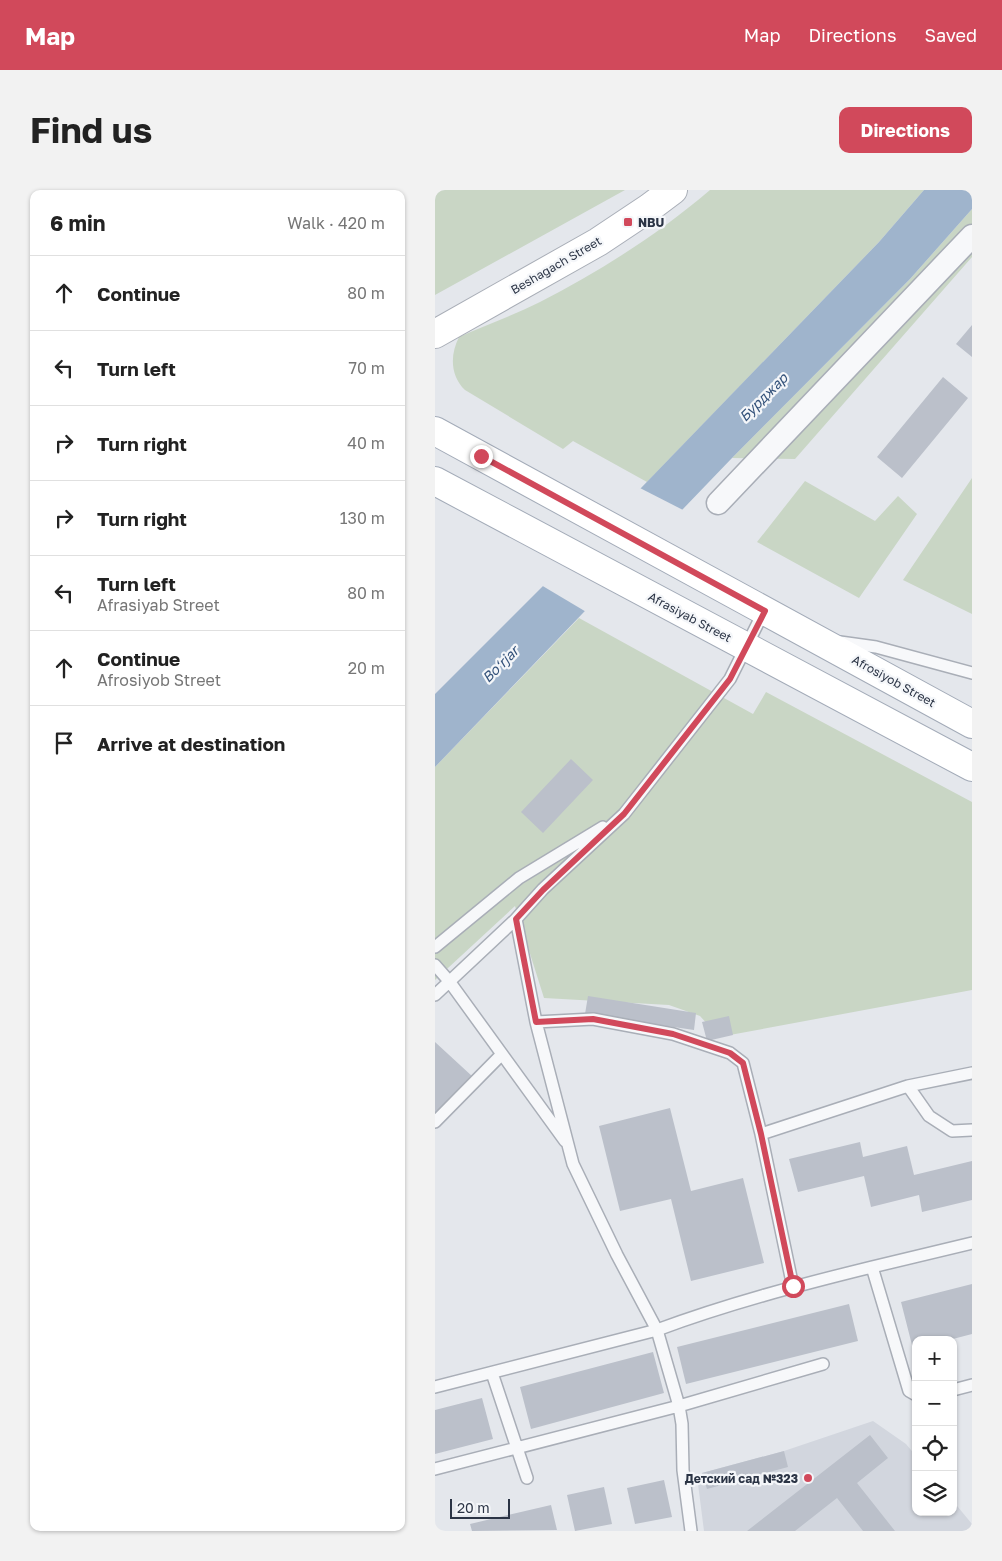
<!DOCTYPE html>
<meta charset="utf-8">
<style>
body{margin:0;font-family:"Golos Text",sans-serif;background:#f2f2f2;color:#222}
.controls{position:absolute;right:15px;bottom:15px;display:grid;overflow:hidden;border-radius:10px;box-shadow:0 1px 4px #0004}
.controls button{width:45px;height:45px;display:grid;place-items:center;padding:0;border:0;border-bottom:1px solid #e0e0e0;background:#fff;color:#222;font:25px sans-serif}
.scale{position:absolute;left:15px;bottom:12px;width:60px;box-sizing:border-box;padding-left:5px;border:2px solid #2b3445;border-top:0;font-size:14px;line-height:18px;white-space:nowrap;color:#2b3445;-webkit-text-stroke:4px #f4f6f9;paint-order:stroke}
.stop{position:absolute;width:15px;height:15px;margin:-11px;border:4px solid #d1495b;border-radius:50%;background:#fff}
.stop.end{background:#d1495b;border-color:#fff;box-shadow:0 1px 5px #0008}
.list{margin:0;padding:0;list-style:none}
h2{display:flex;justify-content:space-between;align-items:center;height:65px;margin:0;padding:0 20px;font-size:21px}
h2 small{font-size:16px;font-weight:400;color:#767676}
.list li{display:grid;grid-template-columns:32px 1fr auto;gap:15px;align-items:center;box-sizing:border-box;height:75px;padding:0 20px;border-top:1px solid #e0e0e0}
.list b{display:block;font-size:19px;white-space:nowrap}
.list p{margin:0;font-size:16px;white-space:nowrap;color:#767676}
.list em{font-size:16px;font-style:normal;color:#767676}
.icon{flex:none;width:28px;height:28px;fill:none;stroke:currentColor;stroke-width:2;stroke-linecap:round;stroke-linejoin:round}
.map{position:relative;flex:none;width:537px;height:1341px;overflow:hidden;border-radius:10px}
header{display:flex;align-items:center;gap:30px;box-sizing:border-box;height:70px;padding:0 25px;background:#d1495b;color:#fff}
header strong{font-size:24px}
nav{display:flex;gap:28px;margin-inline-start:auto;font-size:18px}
.intro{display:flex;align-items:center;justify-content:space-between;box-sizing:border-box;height:120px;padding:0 30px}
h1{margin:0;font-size:35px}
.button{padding:12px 22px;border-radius:10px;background:#d1495b;color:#fff;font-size:18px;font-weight:700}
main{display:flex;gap:30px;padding:0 30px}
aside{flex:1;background:#fff;border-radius:10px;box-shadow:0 1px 4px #0004}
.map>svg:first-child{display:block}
</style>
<header>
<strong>Map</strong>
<nav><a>Map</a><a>Directions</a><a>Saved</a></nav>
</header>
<div class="intro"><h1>Find us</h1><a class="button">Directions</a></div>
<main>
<aside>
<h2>6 min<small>Walk · 420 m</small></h2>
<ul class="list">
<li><svg class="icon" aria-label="ahead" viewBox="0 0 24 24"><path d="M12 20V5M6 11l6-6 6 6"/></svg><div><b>Continue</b></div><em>80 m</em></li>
<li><svg class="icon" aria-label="left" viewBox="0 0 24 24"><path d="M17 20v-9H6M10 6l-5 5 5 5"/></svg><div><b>Turn left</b></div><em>70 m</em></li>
<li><svg class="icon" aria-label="right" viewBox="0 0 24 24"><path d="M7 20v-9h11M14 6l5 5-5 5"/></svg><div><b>Turn right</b></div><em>40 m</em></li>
<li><svg class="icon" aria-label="right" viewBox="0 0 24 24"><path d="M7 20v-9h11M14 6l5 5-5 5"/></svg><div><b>Turn right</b></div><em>130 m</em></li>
<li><svg class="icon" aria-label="left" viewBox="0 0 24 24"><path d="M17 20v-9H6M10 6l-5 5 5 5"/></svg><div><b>Turn left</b><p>Afrasiyab Street</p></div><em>80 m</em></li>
<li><svg class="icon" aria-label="ahead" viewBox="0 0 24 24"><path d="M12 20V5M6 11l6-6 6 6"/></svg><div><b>Continue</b><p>Afrosiyob Street</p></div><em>20 m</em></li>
<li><svg class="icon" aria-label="arrive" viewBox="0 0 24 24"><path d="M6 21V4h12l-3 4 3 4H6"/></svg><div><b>Arrive at destination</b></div></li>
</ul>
</aside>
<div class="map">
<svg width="537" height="1341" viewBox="0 0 537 1341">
<rect width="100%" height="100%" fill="#e4e7ec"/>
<path fill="#d2d6de" d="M 438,1231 L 471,1254 L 481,1266 L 481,1322 L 518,1322 L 518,1311 L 537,1334 L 537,1341 L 269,1341 L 263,1294 L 267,1283 L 349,1261 Z"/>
<path fill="#c9d6c5" d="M 0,0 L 190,0 L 0,105 Z
M 275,0 L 489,0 L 444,52 L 212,292 L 138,251 L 128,259 L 30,200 C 15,185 15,165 24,147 C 51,135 79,125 105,112 C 164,82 225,43 275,0 Z
M 537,19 L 537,67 L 360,269 L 297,268 L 475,89 Z
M 537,288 L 537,424 L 468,390 Z
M 370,291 L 440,331 L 463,306 L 482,324 L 424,408 L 322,352 Z
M 144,428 L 318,524 L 331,502 L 537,612 L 537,800 L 284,847 L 265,826 L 234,815 L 109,808 L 80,716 L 0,790 L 0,577 Z"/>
<path fill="#9fb4cc" d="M 489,0 L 537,0 L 537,19 L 475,89 L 297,268 L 0,577 L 0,504 L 206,298 L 444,52 Z"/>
<path fill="#e4e7ec" d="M 203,297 L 250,321 L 153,423 L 106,395 Z"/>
<path fill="#bbc0ca" d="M 537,135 L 537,167 L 521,154 Z
M 508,187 L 533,208 L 467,288 L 442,267 Z
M 136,569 L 158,590 L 108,643 L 86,622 Z
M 153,806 L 261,823 L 259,840 L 150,824 Z
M 294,826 L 298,845 L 272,851 L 267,832 Z
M 0,852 L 38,887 L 0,926 Z
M 235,918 L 256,1001 L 308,988 L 329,1073 L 256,1091 L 236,1009 L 185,1021 L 164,936 Z
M 425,952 L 428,967 L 472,956 L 479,985 L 537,971 L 537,1010 L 487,1022 L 484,1005 L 436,1017 L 429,986 L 363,1002 L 354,969 Z
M 537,1094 L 537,1144 L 514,1150 L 481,1150 L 481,1158 L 478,1159 L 466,1112 Z
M 414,1114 L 423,1151 L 251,1194 L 242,1157 Z
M 218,1162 L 229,1203 L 96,1239 L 85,1197 Z
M 47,1208 L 58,1249 L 0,1264 L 0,1220 Z
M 435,1245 L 453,1268 L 422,1293 L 460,1341 L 428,1341 L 402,1308 L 360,1341 L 312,1341 Z
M 349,1261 L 353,1277 L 272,1299 L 267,1283 Z
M 229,1290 L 237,1327 L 200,1334 L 192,1298 Z
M 169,1297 L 177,1334 L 140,1341 L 132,1305 Z
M 116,1315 L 122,1340 L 37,1341 L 35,1334 Z"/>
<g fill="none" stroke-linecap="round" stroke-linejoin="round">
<defs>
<path id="lane" d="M 329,421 L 295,489 L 189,624 L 108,699 L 81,729 L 101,832 L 138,974 L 182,1065 L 222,1140 C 292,1114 364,1095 437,1077 L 474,1201 L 481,1205
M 405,452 L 441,457 L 537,483
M 0,757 L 84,688 L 168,637
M 0,775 L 14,791 L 130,951
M 0,805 L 81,729
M 101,832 L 158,829 L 238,844 L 295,863 L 308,873 L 326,944
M 473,896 L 494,926 L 517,941 L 537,940
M 0,932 L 67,864
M 437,1077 L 537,1053
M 358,1097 L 326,944 L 473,896 L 537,883
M 57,1183 L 92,1288
M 0,1197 L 222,1140 L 244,1216 L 247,1234 L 248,1280 L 256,1341
M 518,1200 L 537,1195
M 0,1279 L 244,1216 L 388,1174"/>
<path id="street" d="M 283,313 L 537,46"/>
<path id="secondary" d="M 0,144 L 163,52 L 214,18 L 238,0"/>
<path id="primary" d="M 0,241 L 537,534
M 0,291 L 537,577"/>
</defs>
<use href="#lane" stroke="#a9aeb7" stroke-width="14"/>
<use href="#street" stroke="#a9aeb7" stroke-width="25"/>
<use href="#secondary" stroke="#a9aeb7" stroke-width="30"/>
<use href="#primary" stroke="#a3abb8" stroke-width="30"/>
<use href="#lane" stroke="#f7f8fa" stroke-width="11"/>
<use href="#street" stroke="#f7f8fa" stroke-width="22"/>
<use href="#secondary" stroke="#fff" stroke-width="28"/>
<use href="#primary" stroke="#fff" stroke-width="28"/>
</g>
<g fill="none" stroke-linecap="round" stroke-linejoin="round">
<path stroke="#d1495b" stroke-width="6" d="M 46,266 L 330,421 L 295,489 L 189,624 L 108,700 L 81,729 L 101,832 L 158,829 L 238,844 L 295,863 L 308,873 L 326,944 L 358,1096"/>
</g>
<g fill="#d1495b" stroke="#f4f6f9" stroke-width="2">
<rect x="188" y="27" width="10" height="10" rx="2.5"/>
<circle cx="373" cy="1288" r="5"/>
</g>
<g text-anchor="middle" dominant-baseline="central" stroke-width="4.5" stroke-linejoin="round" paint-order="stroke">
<g font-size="12" font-weight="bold" fill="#2b3445" stroke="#f4f6f9" text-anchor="start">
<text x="203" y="32">NBU</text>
<text x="363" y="1288" text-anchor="end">Детский сад №323</text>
</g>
<g font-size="12" fill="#2b3445" stroke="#f4f6f9">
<text transform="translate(121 75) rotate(-30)">Beshagach Street</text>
<text transform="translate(255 427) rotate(28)">Afrasiyab Street</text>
<text transform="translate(459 491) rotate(29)">Afrosiyob Street</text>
</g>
<g font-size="14" font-style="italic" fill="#34527a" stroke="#f4f6f9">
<text transform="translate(328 207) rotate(-45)">Бурджар</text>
<text transform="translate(65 474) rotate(-45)">Bo‘rjar</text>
</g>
</g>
</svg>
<div class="controls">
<button>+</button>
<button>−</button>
<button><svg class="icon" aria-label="locate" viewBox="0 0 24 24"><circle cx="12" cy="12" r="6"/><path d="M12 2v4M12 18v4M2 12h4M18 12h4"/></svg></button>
<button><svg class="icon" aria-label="layers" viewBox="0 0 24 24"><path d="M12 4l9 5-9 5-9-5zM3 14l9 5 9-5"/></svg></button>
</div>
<div class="scale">20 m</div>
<div class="stop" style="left:358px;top:1096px"></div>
<div class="stop end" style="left:46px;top:266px"></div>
</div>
</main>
